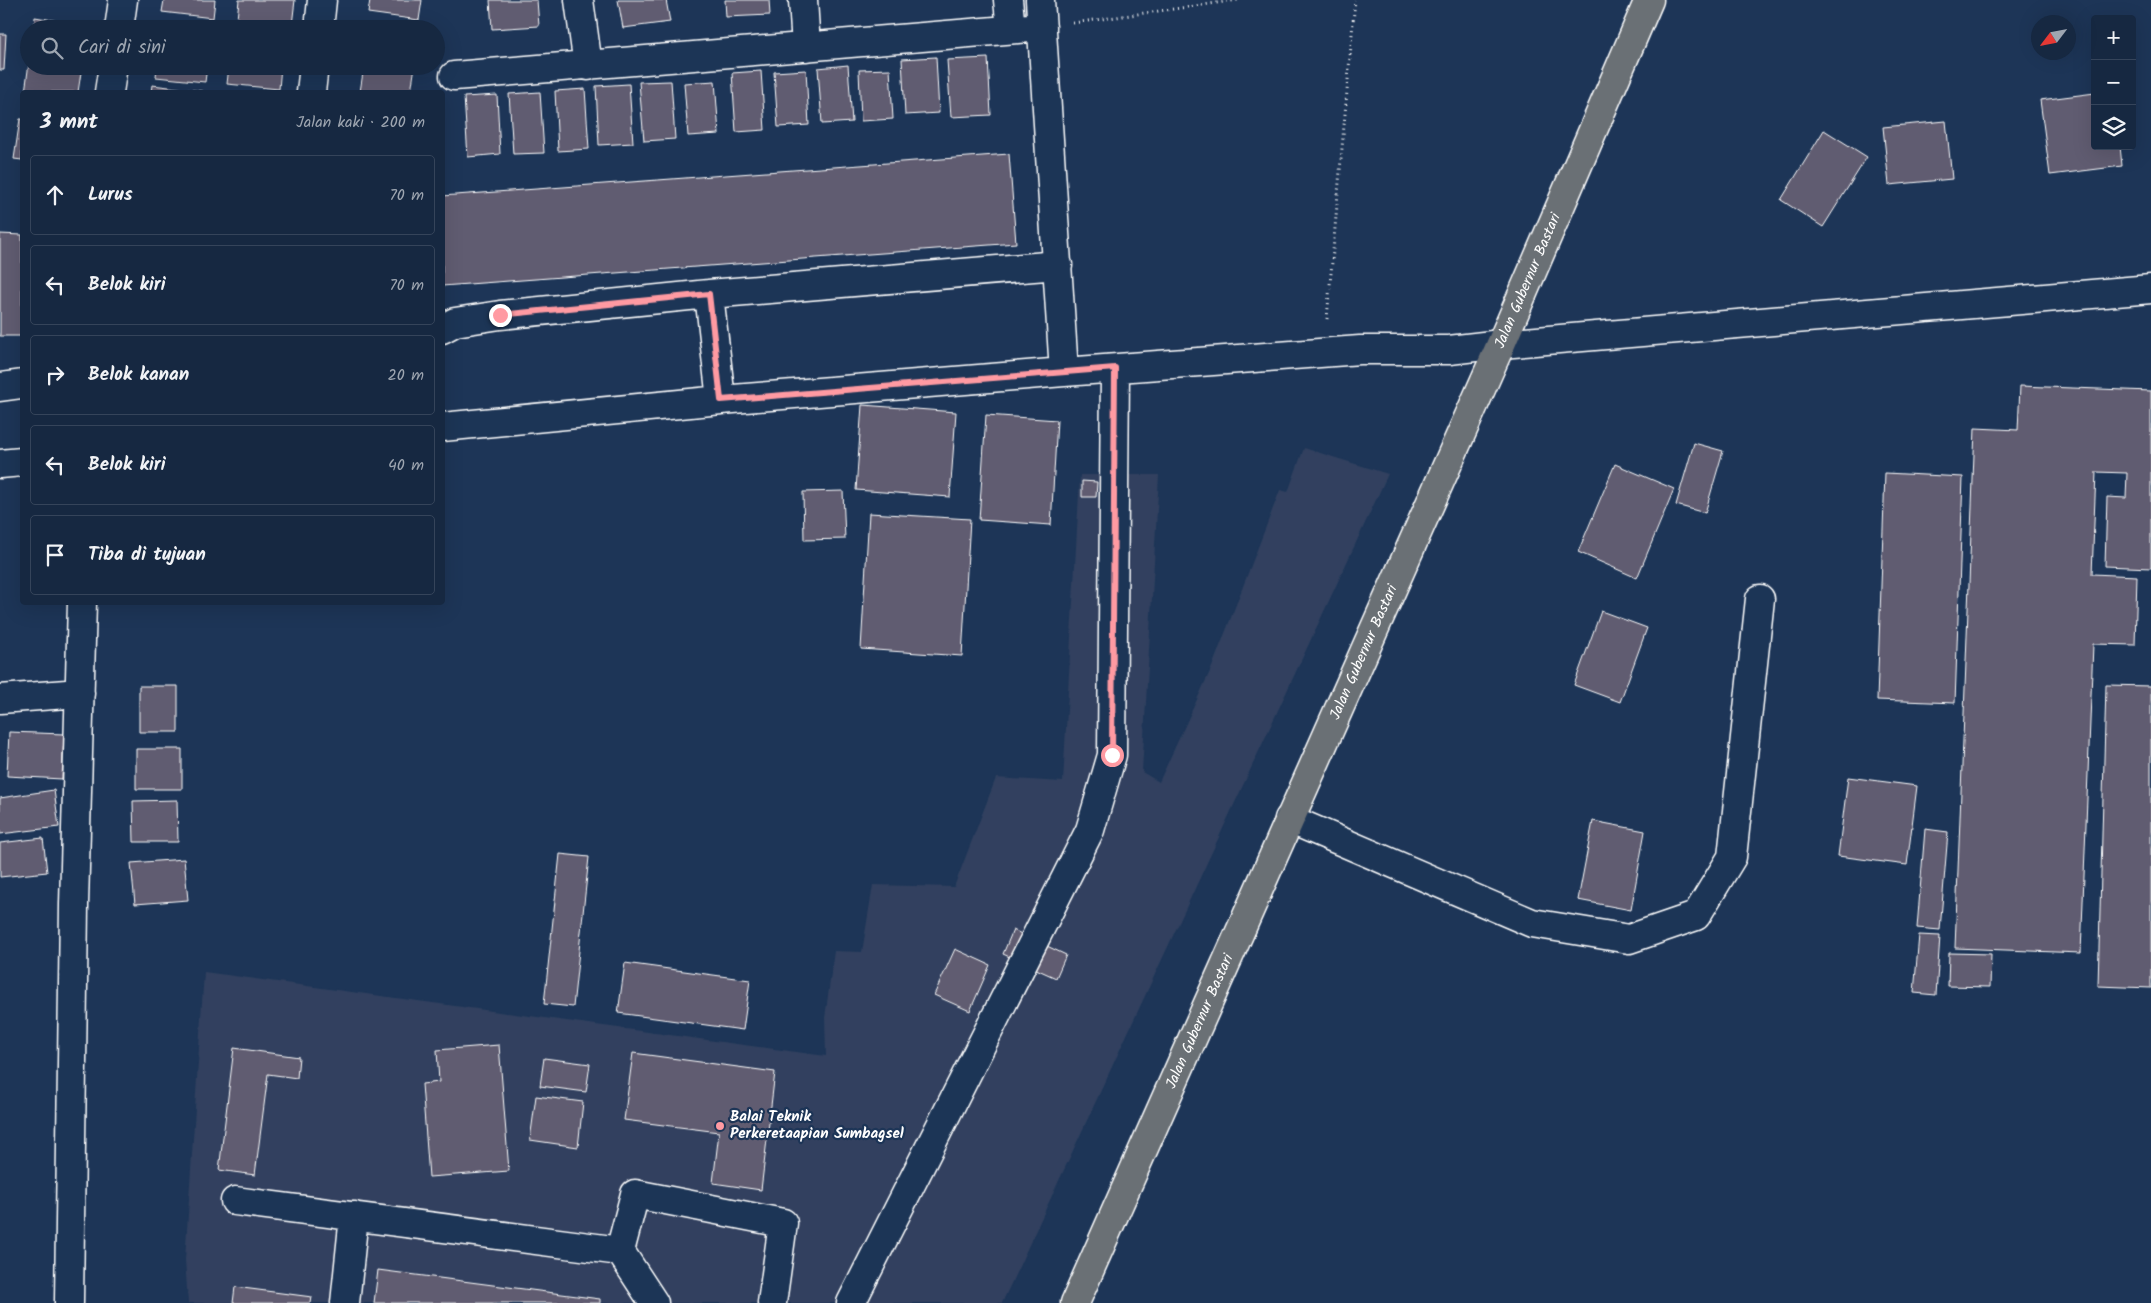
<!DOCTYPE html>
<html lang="id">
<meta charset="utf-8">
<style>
body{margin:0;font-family:Kalam,sans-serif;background:#23344c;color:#f1f3f6}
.controls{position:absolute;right:15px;top:15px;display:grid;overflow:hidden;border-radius:5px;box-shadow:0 5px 20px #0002}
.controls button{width:45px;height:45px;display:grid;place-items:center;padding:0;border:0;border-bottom:1px solid #35445a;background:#162841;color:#f1f3f6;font:25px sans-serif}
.compass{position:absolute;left:2031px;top:15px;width:45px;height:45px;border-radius:50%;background:#162841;box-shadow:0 5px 20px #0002;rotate:238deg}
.stop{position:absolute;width:15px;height:15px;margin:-11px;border:4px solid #ff9aa2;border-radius:50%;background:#fff}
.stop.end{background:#ff9aa2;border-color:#fff;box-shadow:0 1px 5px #0008}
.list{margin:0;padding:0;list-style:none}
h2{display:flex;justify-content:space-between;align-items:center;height:65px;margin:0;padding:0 20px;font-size:21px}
h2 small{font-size:16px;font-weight:400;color:#9ea6b1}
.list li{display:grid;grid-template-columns:32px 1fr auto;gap:15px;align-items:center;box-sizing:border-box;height:80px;margin:0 10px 10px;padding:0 10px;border:1px solid #35445a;border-radius:5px}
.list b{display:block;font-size:19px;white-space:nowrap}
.list em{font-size:16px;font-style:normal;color:#9ea6b1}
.icon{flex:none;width:28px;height:28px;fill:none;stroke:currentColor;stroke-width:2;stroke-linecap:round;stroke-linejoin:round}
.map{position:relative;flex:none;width:2151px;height:1303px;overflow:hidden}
.search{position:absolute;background:#162841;box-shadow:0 5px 20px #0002;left:20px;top:20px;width:425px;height:55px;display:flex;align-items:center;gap:12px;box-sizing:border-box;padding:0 18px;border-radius:28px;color:#9ea6b1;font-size:19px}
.panel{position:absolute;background:#162841;box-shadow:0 5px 20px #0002;left:20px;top:90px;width:425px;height:515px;border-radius:5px}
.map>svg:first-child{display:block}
</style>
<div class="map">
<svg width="2151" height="1303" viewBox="0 0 2151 1303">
<rect width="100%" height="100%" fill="#1d3557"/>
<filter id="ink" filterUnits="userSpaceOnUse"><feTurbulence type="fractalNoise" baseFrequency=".02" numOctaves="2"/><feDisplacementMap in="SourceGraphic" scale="10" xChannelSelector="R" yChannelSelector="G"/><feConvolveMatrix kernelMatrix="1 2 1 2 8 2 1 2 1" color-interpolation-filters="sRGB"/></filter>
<g filter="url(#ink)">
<path fill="#31415f" d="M 1304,448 L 1388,474 L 1002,1303 L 188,1303 L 185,1260 L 204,972 L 826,1056 L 825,1018 L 834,951 L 862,952 L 873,885 L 954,887 L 996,778 L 1063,782 L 1080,475 L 1159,475 L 1142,772 L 1159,782 L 1212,667 L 1280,490 L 1288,492 Z"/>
<path fill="#615c71" stroke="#fff" d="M 164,0 L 215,0 L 213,18 L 162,12 Z
M 239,0 L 295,0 L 292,25 L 237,19 Z
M 370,0 L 422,0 L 419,20 L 368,13 Z
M 490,0 L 537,0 L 539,26 L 492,29 Z
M 618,0 L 666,0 L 670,22 L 623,28 Z
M 725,0 L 769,0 L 770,15 L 726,17 Z
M 35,17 L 88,26 L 88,29 L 34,29 Z
M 370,24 L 399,29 L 369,29 Z
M 0,34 L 6,34 L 4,70 L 0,70 Z
M 936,57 L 939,113 L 905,115 L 902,59 Z
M 988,58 L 991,115 L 951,117 L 947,60 Z
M 29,63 L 29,66 L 82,66 L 78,92 L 25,92 Z
M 848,65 L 852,122 L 822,124 L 818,68 Z
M 157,66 L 207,66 L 205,82 L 156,77 Z
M 229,66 L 281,66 L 279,89 L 227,84 Z
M 364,66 L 415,66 L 411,92 L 360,92 Z
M 890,69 L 893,119 L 861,121 L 859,70 Z
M 806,70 L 809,125 L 778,127 L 774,72 Z
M 761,71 L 765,130 L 736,132 L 732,73 Z
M 671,81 L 675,139 L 644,141 L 639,82 Z
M 715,81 L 719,134 L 688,136 L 684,83 Z
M 629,84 L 633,143 L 599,145 L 596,86 Z
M 152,85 L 203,91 L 203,92 L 151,92 Z
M 585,89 L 589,149 L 558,151 L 555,91 Z
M 540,92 L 544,153 L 513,154 L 509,94 Z
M 2095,93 L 2095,146 L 2120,146 L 2122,166 L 2050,175 L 2040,100 Z
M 497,95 L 500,154 L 468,157 L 464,97 Z
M 20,119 L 22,119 L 22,160 L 14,159 Z
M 1946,121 L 1952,179 L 1889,185 L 1883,127 Z
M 1824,130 L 1867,157 L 1823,227 L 1781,200 Z
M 1009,154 L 1016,243 L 442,286 L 442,196 Z
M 0,234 L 22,235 L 22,336 L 0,336 Z
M 2020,386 L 2151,391 L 2151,568 L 2105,566 L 2107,497 L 2126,498 L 2127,473 L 2096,472 L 2092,574 L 2137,576 L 2135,645 L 2093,644 L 2081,953 L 1955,948 L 1975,428 L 2018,430 Z
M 862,405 L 956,412 L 950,497 L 856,490 Z
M 986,415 L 1057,420 L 1051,525 L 979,520 Z
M 1694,443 L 1723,451 L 1705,513 L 1676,505 Z
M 1615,464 L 1674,489 L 1637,578 L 1578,552 Z
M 1885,473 L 1963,477 L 1955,703 L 1877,700 Z
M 1082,481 L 1097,482 L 1096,497 L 1082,497 Z
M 843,491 L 845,539 L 804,540 L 803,492 Z
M 869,513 L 970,519 L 962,656 L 861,649 Z
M 1601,611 L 1647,628 L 1620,702 L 1574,685 Z
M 2106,685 L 2151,686 L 2151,988 L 2098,986 Z
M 139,686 L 178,686 L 178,732 L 139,732 Z
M 9,732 L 64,734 L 62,779 L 7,776 Z
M 136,749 L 182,749 L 182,789 L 136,789 Z
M 1848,777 L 1917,786 L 1907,865 L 1838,856 Z
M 54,790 L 59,827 L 0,834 L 0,798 Z
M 177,800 L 178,842 L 134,842 L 133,801 Z
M 1593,821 L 1645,831 L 1631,910 L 1578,900 Z
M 1925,829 L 1948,832 L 1940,930 L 1917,928 Z
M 43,838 L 47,872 L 0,877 L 0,843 Z
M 560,854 L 589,857 L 573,1007 L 544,1004 Z
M 184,859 L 188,900 L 135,904 L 131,863 Z
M 1013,930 L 1066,955 L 1056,978 L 1003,954 Z
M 1919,935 L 1940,936 L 1936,995 L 1914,993 Z
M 955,949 L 990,965 L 970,1011 L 934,995 Z
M 1949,953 L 1991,954 L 1990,987 L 1948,986 Z
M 625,963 L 750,980 L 743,1030 L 618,1013 Z
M 499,1045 L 509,1171 L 429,1177 L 422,1084 L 439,1082 L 437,1050 Z
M 234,1048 L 299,1057 L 297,1078 L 268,1074 L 255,1175 L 219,1170 Z
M 633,1053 L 775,1072 L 761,1190 L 713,1183 L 719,1132 L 624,1120 Z
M 544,1058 L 590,1064 L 586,1092 L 540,1086 Z
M 536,1096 L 583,1102 L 578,1147 L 530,1140 Z
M 378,1270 L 600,1299 L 600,1303 L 374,1303 Z
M 235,1287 L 312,1297 L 311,1303 L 233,1303 Z"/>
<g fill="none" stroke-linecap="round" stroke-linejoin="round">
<defs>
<path id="minor" d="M 579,0 L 588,66
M 803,0 L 806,47
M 1008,0 L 1011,29
M 1040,0 L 1064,372
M 119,29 L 123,0
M 319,29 L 322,0
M 454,76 L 1042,27
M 109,92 L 113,66
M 311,92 L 314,66
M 709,294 L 721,400
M 442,329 L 455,322 L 500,315 L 709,294 L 1058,265
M 0,387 L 22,384
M 442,427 L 721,400 L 1064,372 L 1360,350 L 1449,350 L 1501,344 L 2151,289
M 0,464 L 22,462
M 0,699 L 80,693
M 1289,819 L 1532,923 L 1629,939 L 1696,916 L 1732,857 L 1760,599
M 235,1201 L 620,1251
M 69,1303 L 74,905 L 82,602
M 345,1303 L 354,1216
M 654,1303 L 620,1251 L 635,1194 L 783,1223 L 772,1303
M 851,1303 L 1090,830 L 1112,755 L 1115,369"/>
<g id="highway">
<path id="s1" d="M 1075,1303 L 1501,344 L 1649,0"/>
</g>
</defs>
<use href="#minor" stroke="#fff" stroke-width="31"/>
<use href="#highway" stroke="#fff" stroke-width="31"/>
<path stroke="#fff" stroke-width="3" stroke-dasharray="1 4" stroke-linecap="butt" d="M 1073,23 L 1238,0
M 1327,319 L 1355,0"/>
<use href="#minor" stroke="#1d3557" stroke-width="28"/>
<use href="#highway" stroke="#6a7074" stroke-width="28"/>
</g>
</g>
<g fill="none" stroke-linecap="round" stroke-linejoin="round" filter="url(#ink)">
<path stroke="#ff9aa2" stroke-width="6" d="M 500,315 L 709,294 L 721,400 L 1115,368 L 1112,755"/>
</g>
<circle fill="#ff9aa2" stroke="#1d3557" stroke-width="2" cx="720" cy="1126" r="5"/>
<g text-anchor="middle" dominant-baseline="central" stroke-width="4.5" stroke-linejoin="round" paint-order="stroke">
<g font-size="15" fill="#fff" stroke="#1d3557">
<text stroke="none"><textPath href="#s1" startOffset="1118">Jalan Gubernur Bastari</textPath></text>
<text stroke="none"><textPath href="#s1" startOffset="712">Jalan Gubernur Bastari</textPath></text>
<text stroke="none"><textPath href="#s1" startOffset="308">Jalan Gubernur Bastari</textPath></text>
</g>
<g font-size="15" font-weight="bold" fill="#fff" stroke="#1d3557" text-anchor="start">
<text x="730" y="1117">Balai Teknik<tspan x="730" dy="17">Perkeretaapian Sumbagsel</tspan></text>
</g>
</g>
</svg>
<div class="controls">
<button>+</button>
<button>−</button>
<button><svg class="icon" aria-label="layers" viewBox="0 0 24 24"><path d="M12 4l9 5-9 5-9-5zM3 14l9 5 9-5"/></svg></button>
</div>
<svg class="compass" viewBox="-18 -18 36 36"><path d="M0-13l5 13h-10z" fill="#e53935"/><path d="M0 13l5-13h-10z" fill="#9ea6b1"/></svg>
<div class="stop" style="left:1112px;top:755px"></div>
<div class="stop end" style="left:500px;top:315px"></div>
<div class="search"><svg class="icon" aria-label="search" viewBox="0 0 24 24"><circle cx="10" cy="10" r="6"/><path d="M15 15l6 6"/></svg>Cari di sini</div>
<section class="panel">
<h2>3 mnt<small>Jalan kaki · 200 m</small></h2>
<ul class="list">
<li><svg class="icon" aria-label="ahead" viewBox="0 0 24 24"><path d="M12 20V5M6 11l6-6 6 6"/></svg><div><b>Lurus</b></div><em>70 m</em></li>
<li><svg class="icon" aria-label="left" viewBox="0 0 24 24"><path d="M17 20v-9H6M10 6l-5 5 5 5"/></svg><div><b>Belok kiri</b></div><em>70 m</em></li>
<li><svg class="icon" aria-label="right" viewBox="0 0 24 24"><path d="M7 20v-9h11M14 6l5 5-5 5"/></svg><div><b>Belok kanan</b></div><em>20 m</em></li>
<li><svg class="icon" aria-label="left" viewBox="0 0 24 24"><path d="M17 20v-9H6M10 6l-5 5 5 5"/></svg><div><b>Belok kiri</b></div><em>40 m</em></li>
<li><svg class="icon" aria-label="arrive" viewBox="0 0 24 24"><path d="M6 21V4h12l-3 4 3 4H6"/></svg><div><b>Tiba di tujuan</b></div></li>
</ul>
</section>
</div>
